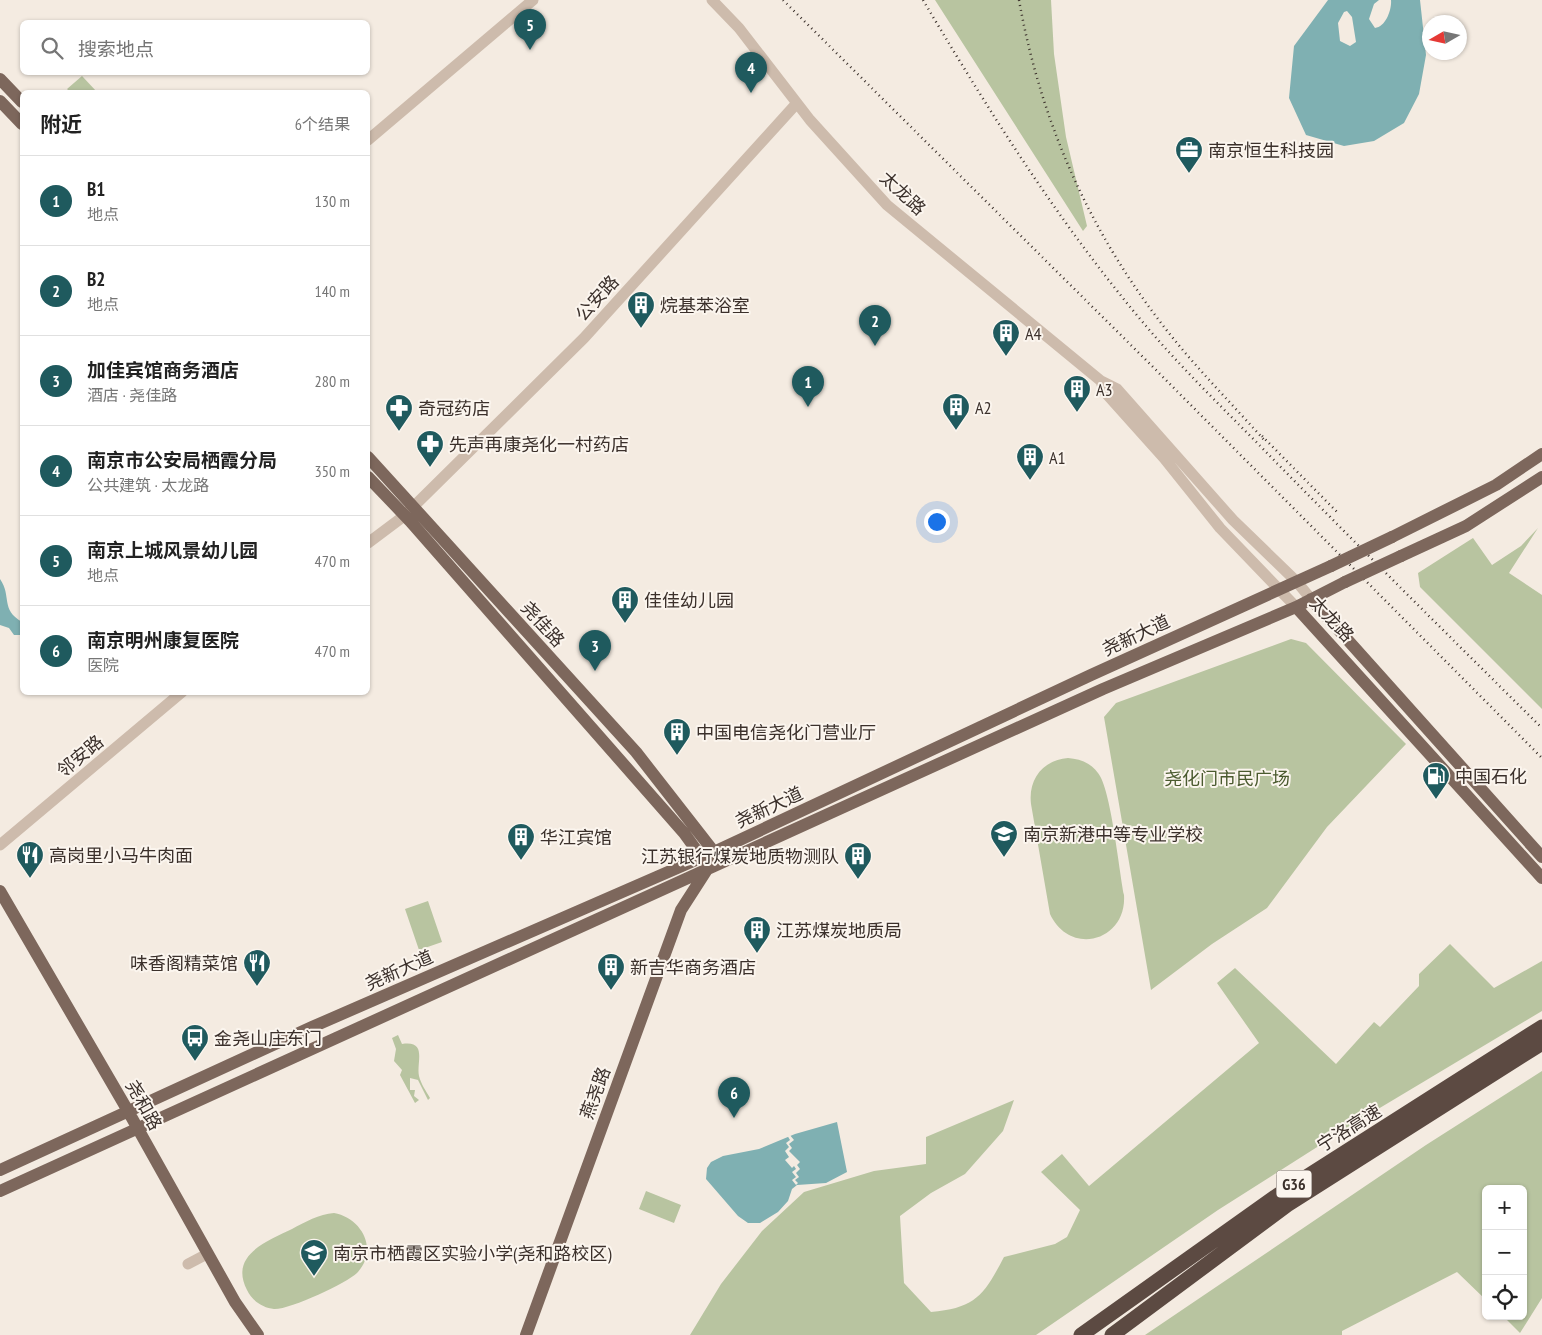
<!DOCTYPE html>
<html lang="zh">
<meta charset="utf-8">
<style>
body{margin:0;font-family:"PT Sans Narrow","Noto Sans SC",sans-serif;background:#f2f2f2;color:#222}
.controls{position:absolute;right:15px;bottom:15px;display:grid;overflow:hidden;border-radius:8px;box-shadow:0 1px 4px #0004}
.controls button{width:45px;height:45px;display:grid;place-items:center;padding:0;border:0;border-bottom:1px solid #e0e0e0;background:#fff;color:#222;font:25px sans-serif}
.compass{position:absolute;left:1422px;top:15px;width:45px;height:45px;border-radius:50%;background:#fff;box-shadow:0 1px 4px #0004;rotate:261deg}
.you{position:absolute;left:936px;top:521px;width:18px;height:18px;margin:-12px;border:4px solid #fff;border-radius:50%;background:#1a73e8;box-shadow:0 0 0 8px #1a73e833}
.badge{display:grid;place-items:center;width:32px;height:32px;border-radius:50%;background:#1f5a5e;color:#fff;font-size:16px;font-weight:700}
.pin{position:absolute;translate:-50% -41px;filter:drop-shadow(0 1px 2px #0008)}
.pin::after{content:'';position:absolute;top:26px;width:18px;height:15px;background:inherit;clip-path:polygon(0 0,100% 0,50% 100%)}
.list{margin:0;padding:0;list-style:none}
h2{display:flex;justify-content:space-between;align-items:center;height:65px;margin:0;padding:0 20px;font-size:21px}
h2 small{font-size:16px;font-weight:400;color:#767676}
.list li{display:grid;grid-template-columns:32px 1fr auto;gap:15px;align-items:center;box-sizing:border-box;height:90px;padding:0 20px;border-top:1px solid #e0e0e0}
.list b{display:block;font-size:19px;white-space:nowrap}
.list p{margin:0;font-size:16px;white-space:nowrap;color:#767676}
.list em{font-size:16px;font-style:normal;color:#767676}
.icon{flex:none;width:28px;height:28px;fill:none;stroke:currentColor;stroke-width:2;stroke-linecap:round;stroke-linejoin:round}
.map{position:relative;flex:none;width:1542px;height:1335px;overflow:hidden}
.search{position:absolute;background:#fff;box-shadow:0 1px 4px #0004;left:20px;top:20px;width:350px;height:55px;display:flex;align-items:center;gap:12px;box-sizing:border-box;padding:0 18px;border-radius:8px;color:#767676;font-size:19px}
.panel{position:absolute;background:#fff;box-shadow:0 1px 4px #0004;left:20px;top:90px;width:350px;height:605px;border-radius:8px}
.map>svg:first-child{display:block}
</style>
<div class="map">
<svg width="1542" height="1335" viewBox="0 0 1542 1335">
<rect width="100%" height="100%" fill="#f4ebe1"/>
<path fill="#b8c4a0" d="M 935,0 L 1051,0 L 1054,54 L 1066,137 L 1087,226 L 1083,231 Z
M 82,76 L 97,92 L 70,92 L 67,89 Z
M 1538,528 L 1509,573 L 1542,595 L 1542,709 L 1420,587 L 1418,573 L 1473,538 L 1492,565 L 1521,546 Z
M 1291,639 L 1306,643 L 1406,744 L 1327,827 L 1267,908 L 1212,944 L 1151,990 L 1104,717 L 1116,703 Z
M 1068,758 C 1080,759 1091,763 1098,773 C 1111,789 1119,870 1124,895 C 1127,941 1070,957 1050,914 L 1031,804 C 1028,779 1043,760 1068,758 Z
M 428,901 L 442,942 L 419,950 L 405,909 Z
M 1450,944 L 1494,988 L 1542,961 L 1542,1011 L 1358,1121 L 1218,1210 L 1036,1335 L 690,1335 L 721,1284 L 762,1231 L 804,1192 L 874,1171 L 926,1164 L 926,1137 L 1014,1100 L 1003,1131 L 965,1174 L 931,1193 L 900,1216 L 904,1283 L 931,1312 C 976,1308 984,1295 1004,1257 L 1055,1244 L 1067,1237 L 1080,1210 L 1041,1172 L 1062,1154 L 1089,1186 L 1259,1043 L 1217,983 L 1235,968 L 1336,1064 L 1374,1022 L 1380,1027 L 1419,986 L 1419,974 Z
M 398,1035 L 402,1044 C 428,1040 416,1063 419,1076 C 421,1084 426,1091 430,1098 L 428,1100 L 418,1080 L 410,1078 L 410,1090 L 415,1090 L 414,1096 L 419,1100 L 415,1103 L 400,1075 L 402,1070 L 394,1061 L 396,1049 L 392,1038 Z
M 1542,1071 L 1542,1298 L 1520,1333 L 1503,1316 L 1523,1316 L 1523,1189 L 1486,1189 L 1486,1300 L 1457,1272 L 1342,1331 L 1342,1335 L 1145,1335 L 1426,1145 Z
M 646,1191 L 681,1205 L 674,1223 L 639,1209 Z
M 334,1213 C 362,1218 379,1250 357,1273 C 347,1283 289,1310 274,1309 C 263,1308 252,1301 247,1290 C 229,1255 267,1241 292,1229 C 305,1222 319,1214 334,1213 Z"/>
<path fill="#7fb0b2" fill-rule="evenodd" d="M 1328,0 L 1379,0 L 1374,4 L 1369,19 L 1375,28 C 1386,27 1392,9 1391,0 L 1420,0 L 1426,55 L 1419,94 L 1404,123 L 1374,141 L 1344,146 L 1306,135 L 1289,98 L 1294,46 ZM 1347,11 L 1352,17 L 1356,42 L 1350,46 L 1340,41 L 1338,23 L 1344,12 Z
M 0,579 C 12,596 0,609 22,622 L 22,635 L 14,635 L 9,628 L 0,625 Z
M 837,1122 L 847,1172 L 826,1183 L 797,1185 L 792,1189 L 788,1201 L 778,1212 L 760,1223 L 748,1223 L 738,1216 L 706,1179 L 707,1168 L 711,1162 L 723,1156 L 759,1149 L 795,1134 Z"/>
<path fill="#f4ebe1" d="M 789,1134 L 794,1140 L 789,1144 L 792,1148 L 789,1151 L 800,1162 L 797,1165 L 800,1169 L 796,1173 L 799,1177 L 795,1180 L 798,1183 L 796,1185 L 792,1180 L 796,1177 L 792,1172 L 796,1169 L 794,1166 L 792,1168 L 785,1160 L 789,1157 L 785,1151 L 789,1147 L 786,1143 L 790,1140 L 787,1135 Z"/>
<g fill="none" stroke-linecap="round" stroke-linejoin="round">
<path stroke="#cdbbac" stroke-width="11" d="M 712,0 L 739,28 L 810,120 L 887,205 L 1101,381 L 1117,389 L 1233,520 L 1297,582 L 1311,599
M 368,140 L 533,0
M 1101,381 L 1104,391 L 1164,458 L 1220,528 L 1296,607
M 368,543 L 404,516 L 584,338 L 797,103
M 0,845 L 182,692
M 188,1264 L 207,1254"/>
<path stroke="#7d675c" stroke-width="12" d="M 0,79 L 22,102
M 0,101 L 22,124
M 368,457 L 636,752 L 714,852 L 708,868 L 681,910 L 526,1335
M 368,477 L 410,521 L 684,833 L 705,862
M 1392,537 L 1496,485 L 1542,454
M 1401,556 L 1466,526 L 1542,477
M 1311,599 L 1542,857
M 1296,607 L 1542,878
M 0,891 L 128,1111 L 235,1302 L 258,1335
M 0,1170 L 312,1027 L 714,852 L 1091,675 L 1331,566
M 0,1191 L 1103,689 L 1296,607 L 1345,582"/>
<path stroke="#5c4a42" stroke-width="15" d="M 1081,1335 L 1278,1195 L 1542,1027
M 1112,1335 L 1287,1205 L 1542,1043"/>
<path stroke="#3b302b" stroke-width="2.5" stroke-dasharray="1 4" stroke-linecap="butt" d="M 783,0 L 1146,360 L 1542,758
M 923,0 C 990,113 1061,226 1146,326 C 1184,371 1228,413 1269,455 C 1359,547 1451,638 1542,728
M 1019,0 C 1043,134 1099,252 1187,355 C 1213,385 1240,413 1266,442
M 1262,436 L 1338,513"/>
<path stroke="#7d675c" stroke-width="12" d="M 1331,566 L 1392,537
M 1345,582 L 1401,556"/>
</g>
<defs>
<symbol id="office-pin" viewBox="-11 -11 22 30"><path d="M0 17L-7.5 6A9.5 9.5 0 1 1 7.5 6Z" fill="#1f5a5e" stroke="#fbf5ee"/><path d="M-6-3h4V-5.5h4V-3h4V5H-6ZM-1-4.5V-3h2v-1.5ZM-6 0V1H6V0Z" fill="#fff"/></symbol>
<symbol id="building-pin" viewBox="-11 -11 22 30"><path d="M0 17L-7.5 6A9.5 9.5 0 1 1 7.5 6Z" fill="#1f5a5e" stroke="#fbf5ee"/><path d="M-4-6H4V6H1V3H-1V6H-4ZM-2.5-4.3h1.7v1.8h-1.7ZM.8-4.3h1.7v1.8H.8ZM-2.5-1h1.7V.8h-1.7ZM.8-1h1.7V.8H.8Z" fill="#fff"/></symbol>
<symbol id="pharmacy-pin" viewBox="-11 -11 22 30"><path d="M0 17L-7.5 6A9.5 9.5 0 1 1 7.5 6Z" fill="#1f5a5e" stroke="#fbf5ee"/><path d="M-2-6h4v4h4v4h-4v4h-4v-4h-4v-4h4Z" fill="#fff"/></symbol>
<symbol id="fuel-pin" viewBox="-11 -11 22 30"><path d="M0 17L-7.5 6A9.5 9.5 0 1 1 7.5 6Z" fill="#1f5a5e" stroke="#fbf5ee"/><path d="M-5.5-6h7V0h2V4h1.3V-2.5L3-4.5l.8-.8L6-3V5H2.5V1h-1V6h-7ZM-4.2-4.7v3.2H.2V-4.7Z" fill="#fff"/></symbol>
<symbol id="school-pin" viewBox="-11 -11 22 30"><path d="M0 17L-7.5 6A9.5 9.5 0 1 1 7.5 6Z" fill="#1f5a5e" stroke="#fbf5ee"/><path d="M0-5L7-2L0 1L-7-2ZM-4 1L0 2.5L4 1V4Q0 6-4 4Z" fill="#fff"/></symbol>
<symbol id="restaurant-pin" viewBox="-11 -11 22 30"><path d="M0 17L-7.5 6A9.5 9.5 0 1 1 7.5 6Z" fill="#1f5a5e" stroke="#fbf5ee"/><path d="M-5-6h1v4h1v-4h1v4h1v-4h1v5L-1.5 .5V6h-2V.5L-5-1ZM5-6V6H3V1.5H1.5Q1.5-4 5-6Z" fill="#fff"/></symbol>
<symbol id="bus-pin" viewBox="-11 -11 22 30"><path d="M0 17L-7.5 6A9.5 9.5 0 1 1 7.5 6Z" fill="#1f5a5e" stroke="#fbf5ee"/><path d="M-5-6H5V4H4V6H2V4H-2V6H-4V4H-5ZM-3.5-4V0h7V-4ZM-3.5 1.2v1.5H-2V1.2ZM2 1.2v1.5H3.5V1.2Z" fill="#fff"/></symbol>
</defs>
<g fill-rule="evenodd">
<use href="#office-pin" x="1173" y="134" width="32" height="43"/>
<use href="#building-pin" x="625" y="289" width="32" height="43"/>
<use href="#building-pin" x="990" y="317" width="32" height="43"/>
<use href="#building-pin" x="1061" y="373" width="32" height="43"/>
<use href="#building-pin" x="940" y="391" width="32" height="43"/>
<use href="#pharmacy-pin" x="383" y="392" width="32" height="43"/>
<use href="#pharmacy-pin" x="414" y="428" width="32" height="43"/>
<use href="#building-pin" x="1014" y="441" width="32" height="43"/>
<use href="#building-pin" x="609" y="584" width="32" height="43"/>
<use href="#building-pin" x="661" y="716" width="32" height="43"/>
<use href="#fuel-pin" x="1420" y="760" width="32" height="43"/>
<use href="#school-pin" x="988" y="818" width="32" height="43"/>
<use href="#building-pin" x="505" y="821" width="32" height="43"/>
<use href="#restaurant-pin" x="14" y="839" width="32" height="43"/>
<use href="#building-pin" x="842" y="840" width="32" height="43"/>
<use href="#building-pin" x="741" y="914" width="32" height="43"/>
<use href="#restaurant-pin" x="241" y="947" width="32" height="43"/>
<use href="#building-pin" x="595" y="951" width="32" height="43"/>
<use href="#bus-pin" x="179" y="1022" width="32" height="43"/>
<use href="#school-pin" x="298" y="1237" width="32" height="43"/>
</g>
<g text-anchor="middle" dominant-baseline="central" stroke-width="4" stroke-linejoin="round" paint-order="stroke">
<rect fill="#fbf5ee" stroke="#756b66" stroke-width="1" x="1276.5" y="1170.5" width="35" height="27" rx="4"/>
<g font-size="16" font-weight="bold" fill="#3b302b">
<text x="1294" y="1184">G36</text>
</g>
<g font-size="18" fill="#3b302b" stroke="#fbf5ee" text-anchor="start">
<text x="1208" y="150">南京恒生科技园</text>
<text x="660" y="305">烷基苯浴室</text>
<text x="1025" y="333">A4</text>
<text x="1096" y="389">A3</text>
<text x="975" y="407">A2</text>
<text x="418" y="408">奇冠药店</text>
<text x="449" y="444">先声再康尧化一村药店</text>
<text x="1049" y="457">A1</text>
<text x="644" y="600">佳佳幼儿园</text>
<text x="696" y="732">中国电信尧化门营业厅</text>
<text x="1455" y="776">中国石化</text>
<text x="1023" y="834">南京新港中等专业学校</text>
<text x="540" y="837">华江宾馆</text>
<text x="49" y="855">高岗里小马牛肉面</text>
<text x="839" y="856" text-anchor="end">江苏银行煤炭地质物测队</text>
<text x="776" y="930">江苏煤炭地质局</text>
<text x="238" y="963" text-anchor="end">味香阁精菜馆</text>
<text x="630" y="967">新吉华商务酒店</text>
<text x="214" y="1038">金尧山庄东门</text>
<text x="333" y="1253">南京市栖霞区实验小学(尧和路校区)</text>
</g>
<g font-size="18" fill="#3b302b" stroke="#fbf5ee">
<text transform="translate(903 193) rotate(43)">太龙路</text>
<text transform="translate(597 298) rotate(-48)">公安路</text>
<text transform="translate(1332 619) rotate(47)">太龙路</text>
<text transform="translate(543 624) rotate(48)">尧佳路</text>
<text transform="translate(1136 635) rotate(-25)">尧新大道</text>
<text transform="translate(80 756) rotate(-40)">邻安路</text>
<text transform="translate(769 807) rotate(-25)">尧新大道</text>
<text transform="translate(399 970) rotate(-24)">尧新大道</text>
<text transform="translate(595 1093) rotate(-70)">燕尧路</text>
<text transform="translate(144 1105) rotate(61)">尧和路</text>
<text transform="translate(1349 1128) rotate(-32)">宁洛高速</text>
</g>
<g font-size="18" fill="#4a5a2e" stroke="#fbf5ee">
<text x="1227" y="778">尧化门市民广场</text>
</g>
</g>
</svg>
<div class="controls">
<button>+</button>
<button>−</button>
<button><svg class="icon" aria-label="locate" viewBox="0 0 24 24"><circle cx="12" cy="12" r="6"/><path d="M12 2v4M12 18v4M2 12h4M18 12h4"/></svg></button>
</div>
<svg class="compass" viewBox="-18 -18 36 36"><path d="M0-13l5 13h-10z" fill="#e53935"/><path d="M0 13l5-13h-10z" fill="#767676"/></svg>
<div class="you"></div>
<div class="pin badge" style="left:808px;top:407px">1</div>
<div class="pin badge" style="left:875px;top:346px">2</div>
<div class="pin badge" style="left:595px;top:671px">3</div>
<div class="pin badge" style="left:751px;top:93px">4</div>
<div class="pin badge" style="left:530px;top:50px">5</div>
<div class="pin badge" style="left:734px;top:1118px">6</div>
<div class="search"><svg class="icon" aria-label="search" viewBox="0 0 24 24"><circle cx="10" cy="10" r="6"/><path d="M15 15l6 6"/></svg>搜索地点</div>
<section class="panel">
<h2>附近<small>6个结果</small></h2>
<ul class="list">
<li><span class="badge">1</span><div><b>B1</b><p>地点</p></div><em>130 m</em></li>
<li><span class="badge">2</span><div><b>B2</b><p>地点</p></div><em>140 m</em></li>
<li><span class="badge">3</span><div><b>加佳宾馆商务酒店</b><p>酒店 · 尧佳路</p></div><em>280 m</em></li>
<li><span class="badge">4</span><div><b>南京市公安局栖霞分局</b><p>公共建筑 · 太龙路</p></div><em>350 m</em></li>
<li><span class="badge">5</span><div><b>南京上城风景幼儿园</b><p>地点</p></div><em>470 m</em></li>
<li><span class="badge">6</span><div><b>南京明州康复医院</b><p>医院</p></div><em>470 m</em></li>
</ul>
</section>
</div>
